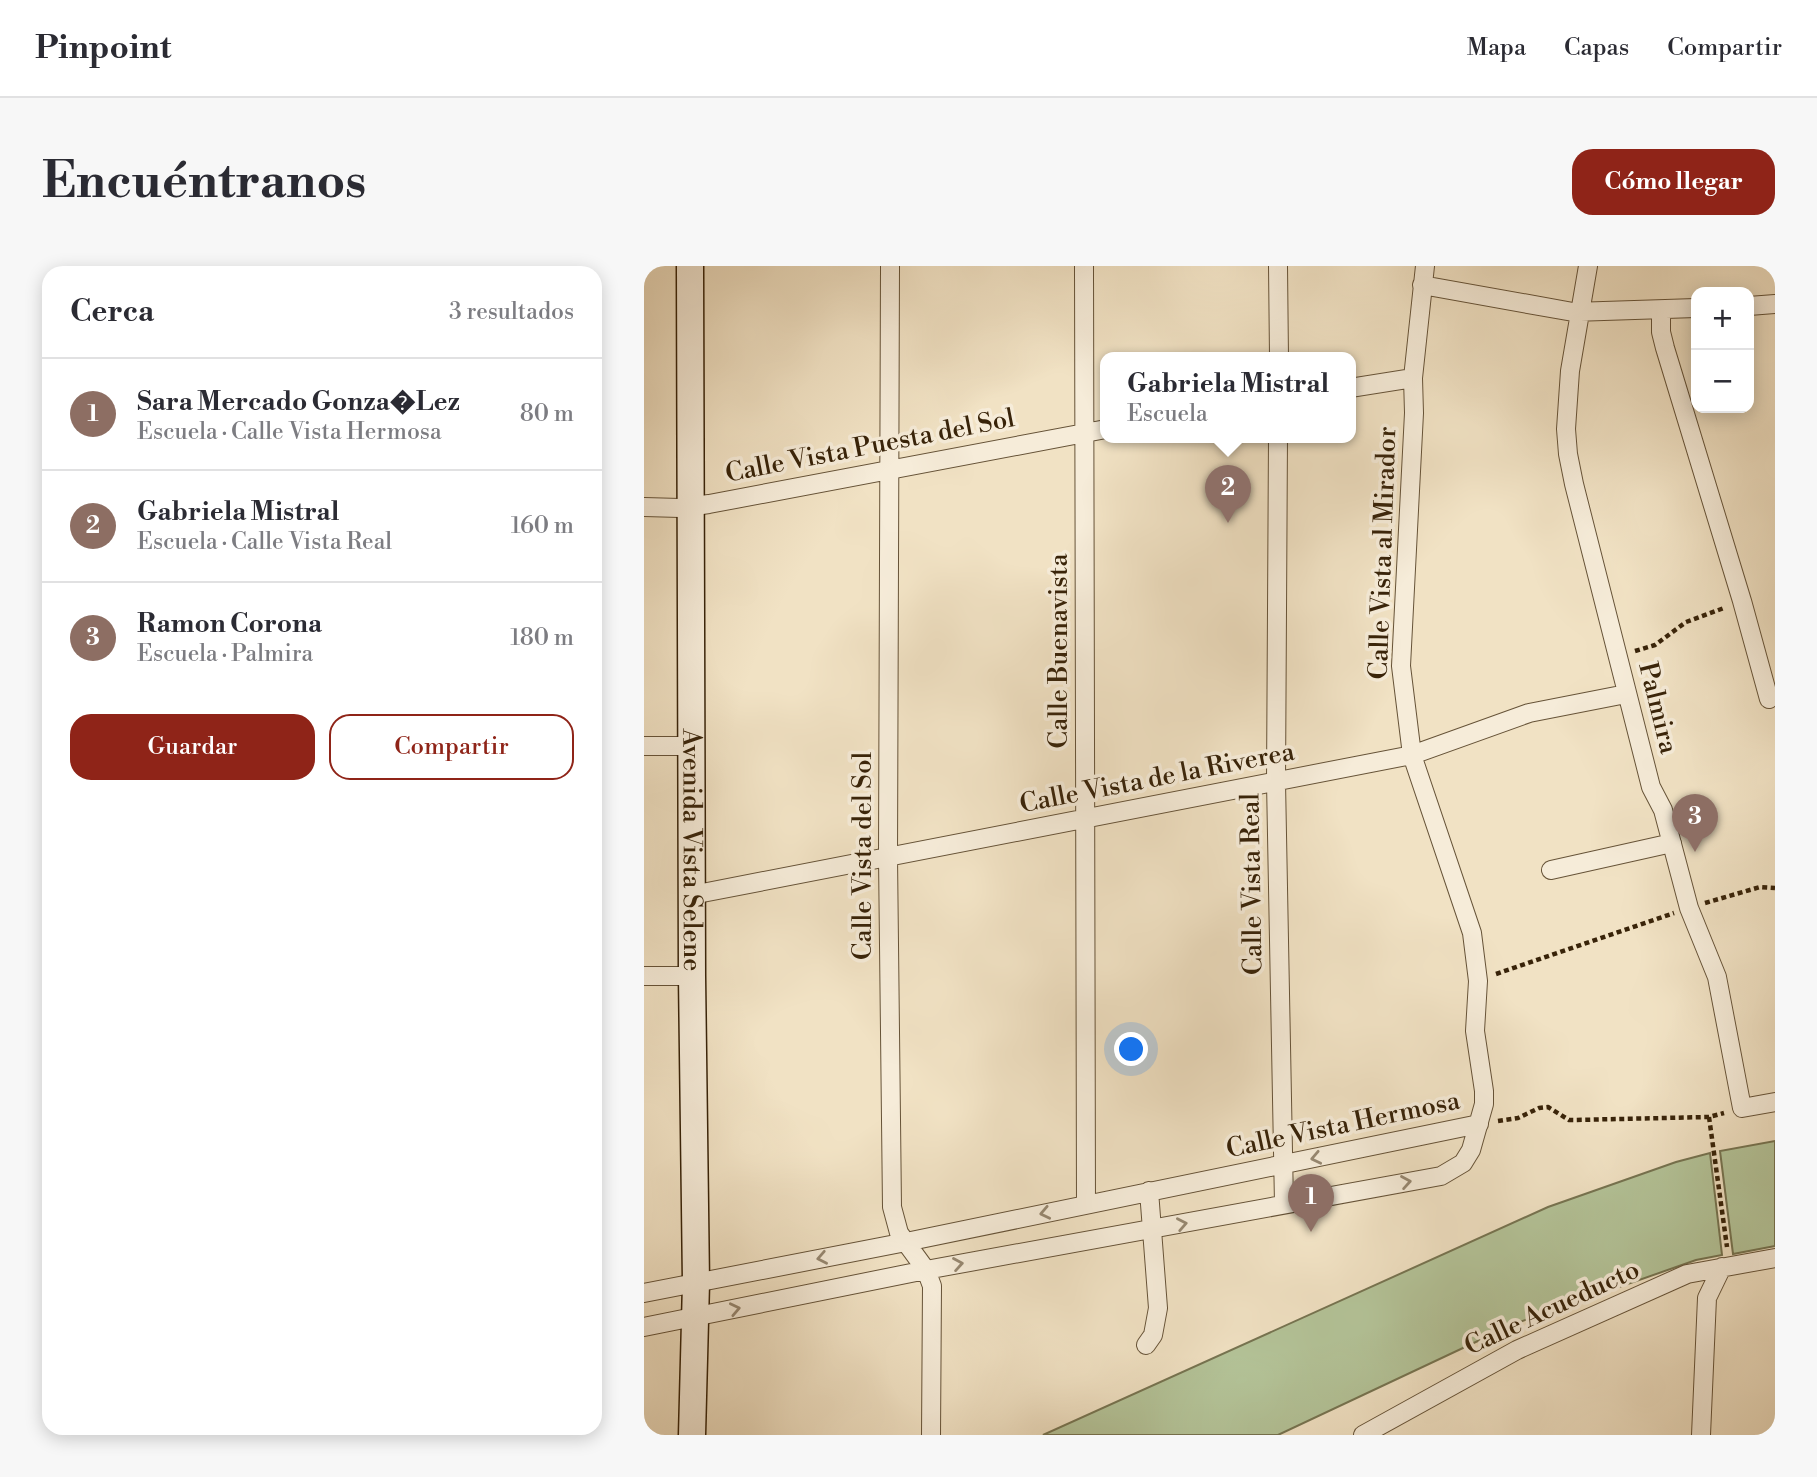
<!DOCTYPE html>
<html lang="es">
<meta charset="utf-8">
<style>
body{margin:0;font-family:"Libre Bodoni",serif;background:#f7f7f7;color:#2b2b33}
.controls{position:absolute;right:21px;top:21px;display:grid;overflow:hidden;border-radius:14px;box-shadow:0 4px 18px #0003}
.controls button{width:63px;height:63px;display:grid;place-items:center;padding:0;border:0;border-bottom:2px solid #e1e1e2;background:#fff;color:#2b2b33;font:35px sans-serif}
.you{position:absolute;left:488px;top:784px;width:24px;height:24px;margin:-18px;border:5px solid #fff;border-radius:50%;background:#1a73e8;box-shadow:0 0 0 10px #1a73e833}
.badge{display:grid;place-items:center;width:46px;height:46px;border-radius:50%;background:#8f2418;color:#fff;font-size:23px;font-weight:700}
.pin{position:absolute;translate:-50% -58px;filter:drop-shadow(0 2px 4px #0008)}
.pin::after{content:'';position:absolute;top:37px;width:24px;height:21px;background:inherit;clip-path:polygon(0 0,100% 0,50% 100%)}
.popup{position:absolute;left:456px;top:86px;width:256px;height:91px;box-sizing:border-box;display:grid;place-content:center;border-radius:14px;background:#fff;filter:drop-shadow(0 2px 5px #0005);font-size:23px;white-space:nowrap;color:#7c7c81}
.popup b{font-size:26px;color:#2b2b33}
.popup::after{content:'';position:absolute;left:50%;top:100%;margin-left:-14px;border:14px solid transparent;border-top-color:#fff}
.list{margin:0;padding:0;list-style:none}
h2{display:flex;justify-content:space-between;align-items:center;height:91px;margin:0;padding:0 28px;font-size:30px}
h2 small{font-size:23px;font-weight:400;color:#7c7c81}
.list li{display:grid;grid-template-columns:46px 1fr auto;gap:21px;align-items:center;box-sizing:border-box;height:112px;padding:0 28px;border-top:2px solid #e1e1e2}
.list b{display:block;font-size:26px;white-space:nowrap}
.list p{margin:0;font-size:23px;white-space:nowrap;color:#7c7c81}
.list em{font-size:23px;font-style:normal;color:#7c7c81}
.actions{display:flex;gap:14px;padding:21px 28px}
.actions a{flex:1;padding:16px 0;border:2px solid #8f2418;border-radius:21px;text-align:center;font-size:24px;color:#8f2418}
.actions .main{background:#8f2418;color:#fff}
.map{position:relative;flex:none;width:1131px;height:1169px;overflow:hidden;border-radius:21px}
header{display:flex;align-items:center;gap:42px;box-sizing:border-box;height:98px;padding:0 35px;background:#fff;border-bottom:2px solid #e1e1e2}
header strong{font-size:33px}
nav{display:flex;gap:38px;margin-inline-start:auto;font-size:24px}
.intro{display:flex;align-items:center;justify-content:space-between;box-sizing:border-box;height:168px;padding:0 42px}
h1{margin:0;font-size:49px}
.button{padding:18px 32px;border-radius:21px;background:#8f2418;color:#fff;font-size:24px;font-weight:700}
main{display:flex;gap:42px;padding:0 42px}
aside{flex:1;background:#fff;border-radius:21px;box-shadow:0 4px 18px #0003}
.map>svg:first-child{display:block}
</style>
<header>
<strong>Pinpoint</strong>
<nav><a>Mapa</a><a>Capas</a><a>Compartir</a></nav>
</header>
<div class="intro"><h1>Encuéntranos</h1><a class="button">Cómo llegar</a></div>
<main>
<aside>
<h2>Cerca<small>3 resultados</small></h2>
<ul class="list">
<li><span class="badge" style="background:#8d6e63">1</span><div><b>Sara Mercado Gonza�Lez</b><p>Escuela · Calle Vista Hermosa</p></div><em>80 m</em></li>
<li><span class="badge" style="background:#8d6e63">2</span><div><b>Gabriela Mistral</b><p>Escuela · Calle Vista Real</p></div><em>160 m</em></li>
<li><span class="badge" style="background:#8d6e63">3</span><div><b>Ramon Corona</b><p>Escuela · Palmira</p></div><em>180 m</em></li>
</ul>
<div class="actions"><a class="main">Guardar</a><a>Compartir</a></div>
</aside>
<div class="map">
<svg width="1131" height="1169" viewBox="0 0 1131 1169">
<rect width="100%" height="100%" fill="#f1e2c4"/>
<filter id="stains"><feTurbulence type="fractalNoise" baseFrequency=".00286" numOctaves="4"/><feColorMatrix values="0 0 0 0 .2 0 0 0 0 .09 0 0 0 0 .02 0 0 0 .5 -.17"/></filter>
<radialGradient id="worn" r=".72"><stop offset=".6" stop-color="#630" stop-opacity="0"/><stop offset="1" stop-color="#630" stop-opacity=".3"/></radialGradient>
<path fill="#b4c499" stroke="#767451" stroke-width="2" d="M 1131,875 L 1131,980 L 1089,988 L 1076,885 Z
M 1066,887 L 1078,989 L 1052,994 L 870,1058 L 634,1169 L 399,1169 L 904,941 L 1032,896 Z"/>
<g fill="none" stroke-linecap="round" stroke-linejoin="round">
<defs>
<path id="street" d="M 246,0 L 244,591 L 248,941 L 255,967 L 282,1004 L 288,1020 L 287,1169
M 440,0 L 442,938
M 634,0 L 635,91
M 944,0 L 926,105 L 922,163 L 924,188 L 930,218 L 1007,521 L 1019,544 L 1045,642 L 1073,711 L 1098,842 L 1131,836
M 778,19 L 929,46 L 1052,42
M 1105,40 L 1131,38
M 1017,44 L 1017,66 L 1021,82 L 1098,335 L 1125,433
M 706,122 L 769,112
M 634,171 L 632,516 L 640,938
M 0,241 L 36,242 L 65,238 L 462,163
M 0,480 L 48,480
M 907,604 L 1028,577
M 48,629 L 768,489 L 885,447 L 982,428
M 0,710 L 48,710
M 0,1027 L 262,976 L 835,858
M 0,1061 L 282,1004 L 797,910 L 819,897 L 827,884 L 840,838 L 840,825 L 831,765 L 834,715 L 828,667 L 768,489 L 757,400 L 770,147 L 769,112 L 781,0
M 502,1079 L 509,1069 L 514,1042 L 505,925
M 719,1169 L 873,1084 L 1043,1008 L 1131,992
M 1057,1169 L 1063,1032 L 1078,1001"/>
<g id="secondary">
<path id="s1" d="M 46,0 L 48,710 L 52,1017 L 48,1169"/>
</g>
</defs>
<use href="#street" stroke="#665338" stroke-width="20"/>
<use href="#secondary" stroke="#382309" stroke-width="29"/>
<path stroke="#382309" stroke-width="4.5" stroke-dasharray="5 3.5" stroke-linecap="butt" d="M 991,385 L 1011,379 L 1042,356 L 1080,342
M 1061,637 L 1116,621 L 1131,622
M 852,708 L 1030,647
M 1065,851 L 1083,981
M 854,855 L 874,852 L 895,842 L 904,841 L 925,854 L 930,854 L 1065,851 L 1080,847"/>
<use href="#street" stroke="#f6ecd9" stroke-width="18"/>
<use href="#secondary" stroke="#f6ecd9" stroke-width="26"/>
</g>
<defs><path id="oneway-chevron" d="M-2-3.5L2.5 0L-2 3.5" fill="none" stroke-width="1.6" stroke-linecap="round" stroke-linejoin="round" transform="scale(1.75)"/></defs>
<g stroke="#978871">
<use href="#oneway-chevron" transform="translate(672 892) rotate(168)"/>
<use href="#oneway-chevron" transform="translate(762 916) rotate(-10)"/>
<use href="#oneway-chevron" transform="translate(401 947) rotate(168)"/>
<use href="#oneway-chevron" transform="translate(538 958) rotate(-11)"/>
<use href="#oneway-chevron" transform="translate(178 992) rotate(169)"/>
<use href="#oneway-chevron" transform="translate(314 998) rotate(-10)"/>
<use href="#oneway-chevron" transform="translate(91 1043) rotate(-12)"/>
</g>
<g text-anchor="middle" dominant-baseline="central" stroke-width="7" stroke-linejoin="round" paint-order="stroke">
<g font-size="26" fill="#382309" stroke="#f6ecd9">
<text transform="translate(226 180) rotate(-11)">Calle Vista Puesta del Sol</text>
<text transform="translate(739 287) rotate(-88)">Calle Vista al Mirador</text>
<text transform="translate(415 385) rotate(-90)">Calle Buenavista</text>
<text transform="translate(1014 442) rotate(76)">Palmira</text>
<text transform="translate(513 512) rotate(-11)">Calle Vista de la Riverea</text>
<text stroke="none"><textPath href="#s1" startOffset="584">Avenida Vista Selene</textPath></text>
<text transform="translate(219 590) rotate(-90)">Calle Vista del Sol</text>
<text transform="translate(608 618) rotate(-91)">Calle Vista Real</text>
<text transform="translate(699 859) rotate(-12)">Calle Vista Hermosa</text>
<text transform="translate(908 1042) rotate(-25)">Calle Acueducto</text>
</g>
</g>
<rect width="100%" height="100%" filter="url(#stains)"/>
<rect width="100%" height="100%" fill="url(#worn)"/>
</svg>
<div class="controls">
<button>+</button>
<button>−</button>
</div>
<div class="you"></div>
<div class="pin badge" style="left:667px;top:966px;background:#8d6e63">1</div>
<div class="pin badge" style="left:584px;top:257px;background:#8d6e63">2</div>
<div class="popup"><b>Gabriela Mistral</b>Escuela</div>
<div class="pin badge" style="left:1051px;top:586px;background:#8d6e63">3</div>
</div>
</main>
